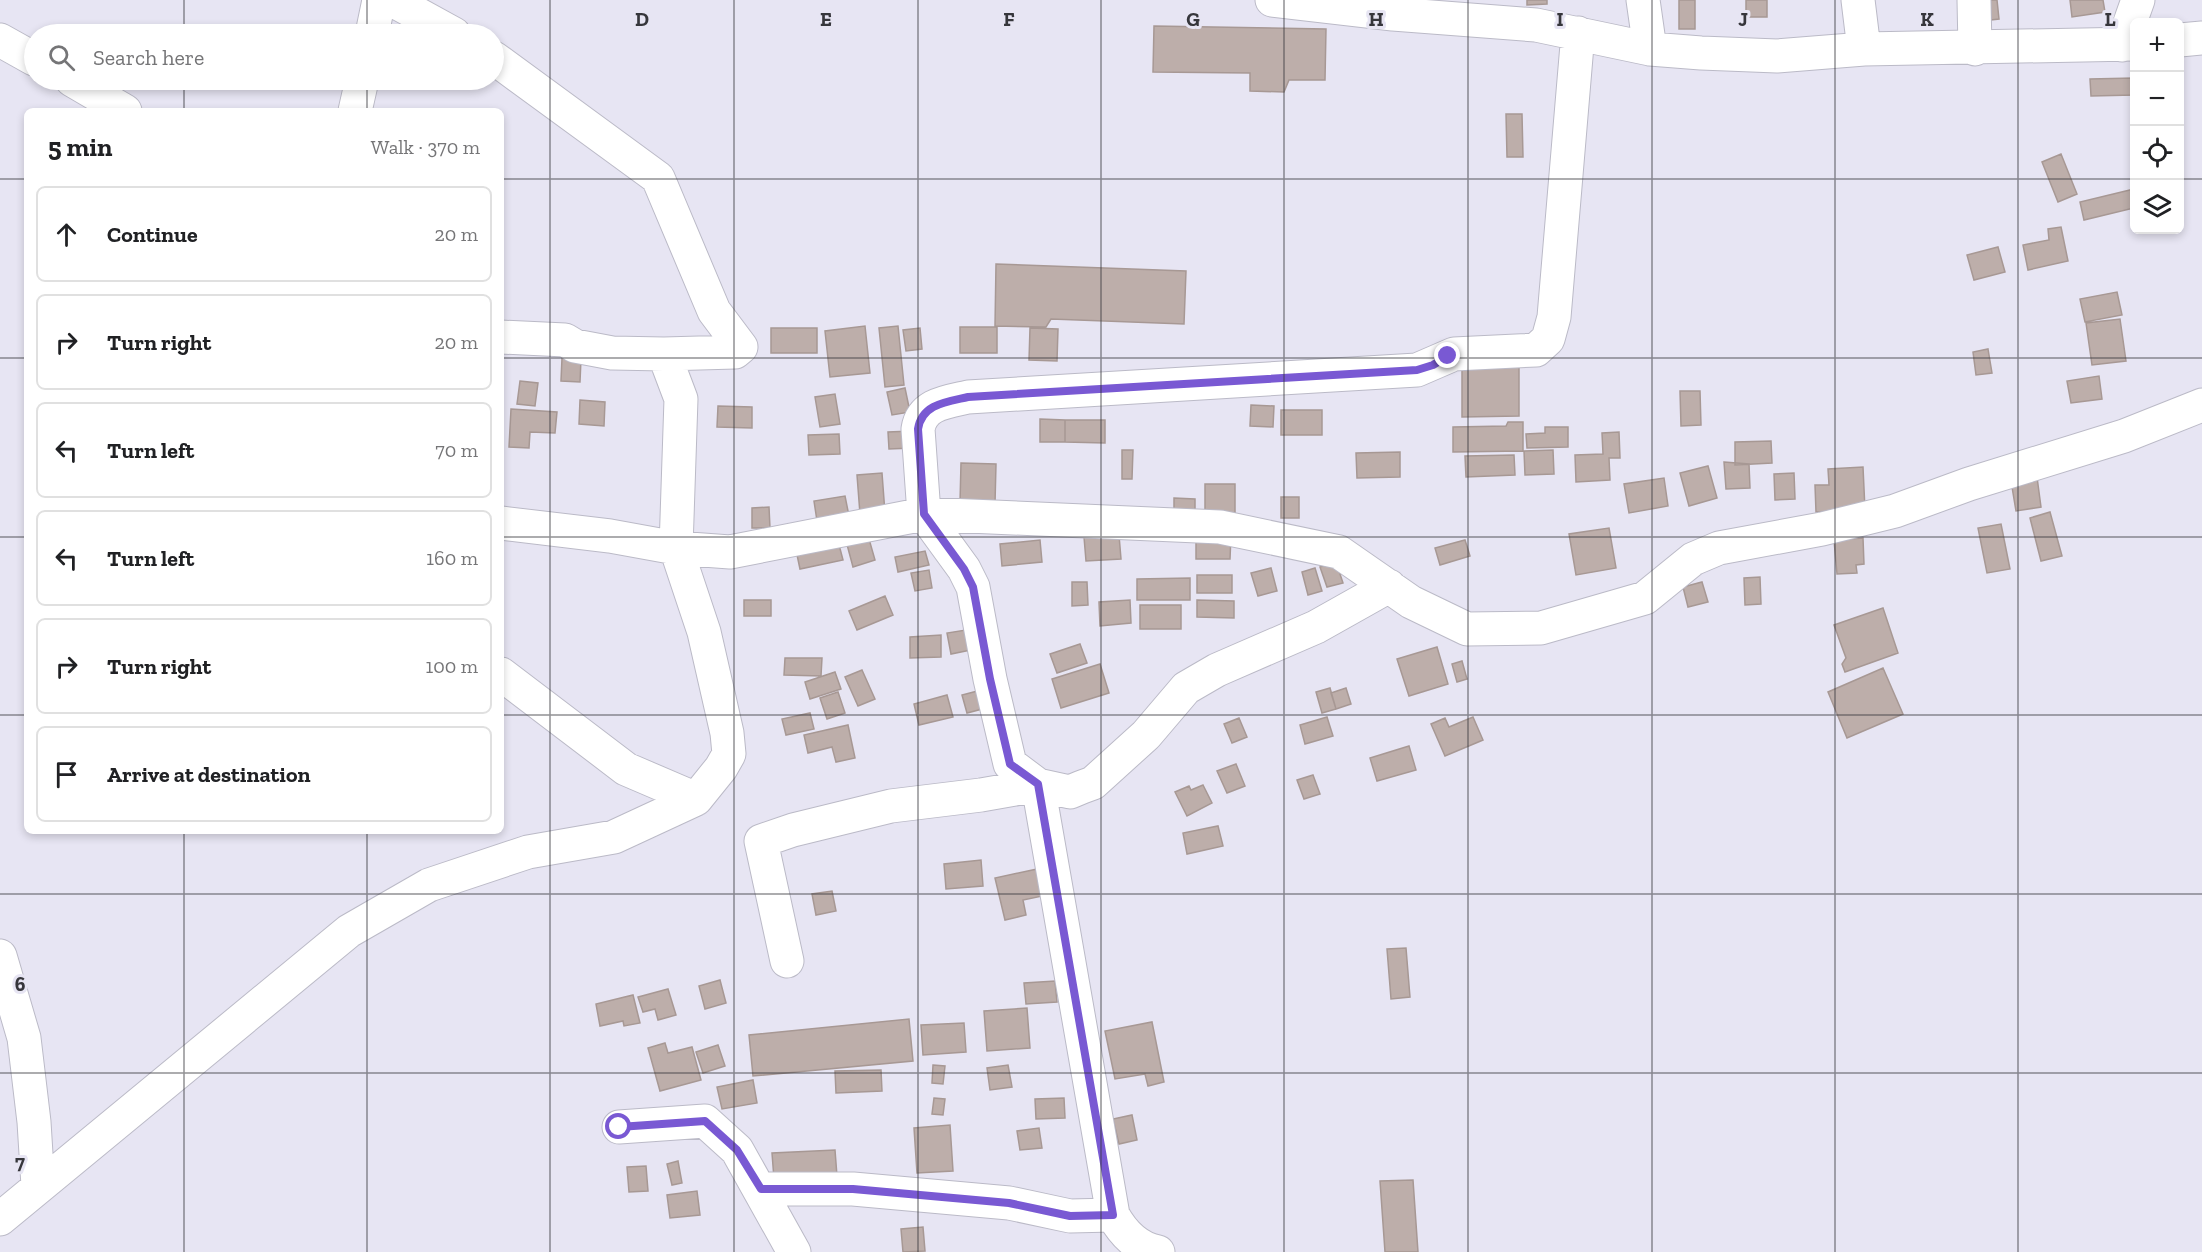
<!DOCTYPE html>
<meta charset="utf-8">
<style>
body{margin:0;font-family:"Zilla Slab",serif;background:#f6f6f6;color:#202124}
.controls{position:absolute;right:18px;top:18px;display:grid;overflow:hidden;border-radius:9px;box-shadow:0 3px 9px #0003}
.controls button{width:54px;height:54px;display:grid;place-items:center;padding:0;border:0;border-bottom:2px solid #e0e0e0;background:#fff;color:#202124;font:30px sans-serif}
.stop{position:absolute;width:18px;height:18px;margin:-14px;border:4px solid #7959d3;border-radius:50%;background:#fff}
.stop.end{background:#7959d3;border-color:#fff;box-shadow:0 2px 6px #0008}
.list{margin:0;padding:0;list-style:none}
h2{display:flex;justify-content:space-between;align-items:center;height:78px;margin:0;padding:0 24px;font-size:26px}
h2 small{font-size:20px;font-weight:400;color:#757577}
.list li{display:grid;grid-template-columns:39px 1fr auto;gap:18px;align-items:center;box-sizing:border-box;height:96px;margin:0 12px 12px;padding:0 12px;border:2px solid #e0e0e0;border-radius:9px}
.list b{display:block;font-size:22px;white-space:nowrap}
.list em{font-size:20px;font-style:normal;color:#757577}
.icon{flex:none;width:33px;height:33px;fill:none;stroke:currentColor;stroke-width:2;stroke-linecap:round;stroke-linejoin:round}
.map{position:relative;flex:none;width:2202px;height:1252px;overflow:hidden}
.search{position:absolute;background:#fff;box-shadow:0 3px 9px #0003;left:24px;top:24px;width:480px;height:66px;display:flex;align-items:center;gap:15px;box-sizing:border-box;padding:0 21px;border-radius:33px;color:#757577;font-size:22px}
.panel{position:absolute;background:#fff;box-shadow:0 3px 9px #0003;left:24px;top:108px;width:480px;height:726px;border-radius:9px}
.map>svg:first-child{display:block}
</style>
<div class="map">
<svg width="2202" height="1252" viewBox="0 0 2202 1252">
<rect width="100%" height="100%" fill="#e7e5f3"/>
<path fill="#bdaeaa" stroke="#a79894" stroke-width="1.5" d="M 1527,0 L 1547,0 L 1547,4 L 1527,5 Z
M 1679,0 L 1695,0 L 1695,29 L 1679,29 Z
M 1746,0 L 1767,0 L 1767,17 L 1746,17 Z
M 1980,0 L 1997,0 L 1999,19 L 1982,21 Z
M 2070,0 L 2103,0 L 2105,12 L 2072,17 Z
M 1154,26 L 1326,29 L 1325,80 L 1289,80 L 1284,92 L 1250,91 L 1250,73 L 1153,72 Z
M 2134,78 L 2134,95 L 2091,96 L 2090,79 Z
M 1506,114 L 1522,114 L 1523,157 L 1507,157 Z
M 2061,154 L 2077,194 L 2058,202 L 2042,162 Z
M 2134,189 L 2134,208 L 2084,220 L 2080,202 Z
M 2061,227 L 2068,261 L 2028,270 L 2023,245 L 2049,240 L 2048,229 Z
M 1998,247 L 2005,272 L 1974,280 L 1967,255 Z
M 996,264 L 1186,271 L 1184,324 L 1051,319 L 1046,327 L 995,326 Z
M 2117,292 L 2122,315 L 2085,322 L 2080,299 Z
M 2120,319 L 2126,361 L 2092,365 L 2086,323 Z
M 865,326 L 870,373 L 830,377 L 825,331 Z
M 898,326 L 904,385 L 885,387 L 879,328 Z
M 960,327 L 997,327 L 997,353 L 960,353 Z
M 771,328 L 817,328 L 817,353 L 771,353 Z
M 920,328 L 922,349 L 906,351 L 903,330 Z
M 1030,328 L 1058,329 L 1057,361 L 1029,360 Z
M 1988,349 L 1992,373 L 1976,375 L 1973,352 Z
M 562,358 L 581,359 L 580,382 L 561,381 Z
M 1462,360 L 1519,360 L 1519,416 L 1462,417 Z
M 2099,376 L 2102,399 L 2071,403 L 2067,381 Z
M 520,381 L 538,383 L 535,406 L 517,404 Z
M 905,388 L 910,412 L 892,415 L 887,392 Z
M 1680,391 L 1700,391 L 1701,425 L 1681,426 Z
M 835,394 L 840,424 L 820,427 L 815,397 Z
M 580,400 L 605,402 L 604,426 L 579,424 Z
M 1251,405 L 1274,406 L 1273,427 L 1250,426 Z
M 718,406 L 752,407 L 752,428 L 717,427 Z
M 511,409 L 557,412 L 555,433 L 530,432 L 529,448 L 509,447 Z
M 1281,410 L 1322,410 L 1322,435 L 1281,435 Z
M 1040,419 L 1065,420 L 1065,442 L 1040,442 Z
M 1065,420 L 1105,420 L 1105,443 L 1065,442 Z
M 1508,422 L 1523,422 L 1523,451 L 1453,452 L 1453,427 L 1506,426 Z
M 1545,427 L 1568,427 L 1568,447 L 1527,448 L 1526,434 L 1545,433 Z
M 912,431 L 912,448 L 889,449 L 888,432 Z
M 1619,432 L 1620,458 L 1609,458 L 1610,480 L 1576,482 L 1575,455 L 1603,454 L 1602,433 Z
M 839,434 L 840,454 L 809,455 L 808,435 Z
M 1771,441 L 1772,463 L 1735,465 L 1735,442 Z
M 1122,450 L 1133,450 L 1132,479 L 1122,479 Z
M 1553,450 L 1554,474 L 1525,475 L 1524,451 Z
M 1400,452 L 1400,477 L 1357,478 L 1356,453 Z
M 1514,455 L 1515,475 L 1466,477 L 1465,456 Z
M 1724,462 L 1749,464 L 1750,488 L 1726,489 Z
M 961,463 L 996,464 L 995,504 L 960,503 Z
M 1708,466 L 1717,498 L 1689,506 L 1680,473 Z
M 1863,467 L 1865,510 L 1816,512 L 1815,485 L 1829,485 L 1828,469 Z
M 882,473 L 885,513 L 860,514 L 857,475 Z
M 1794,473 L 1795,499 L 1775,500 L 1774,474 Z
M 2037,477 L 2041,507 L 2016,511 L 2011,481 Z
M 1664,478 L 1668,506 L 1629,513 L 1624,484 Z
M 1205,484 L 1235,484 L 1235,517 L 1205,517 Z
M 845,496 L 849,516 L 817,521 L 814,501 Z
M 1281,497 L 1299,497 L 1299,518 L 1281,518 Z
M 1174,498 L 1195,499 L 1195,521 L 1174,521 Z
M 769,507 L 770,528 L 752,528 L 752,508 Z
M 2050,512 L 2062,556 L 2041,561 L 2030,518 Z
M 2001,524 L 2010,569 L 1987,573 L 1978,528 Z
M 1609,528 L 1616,568 L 1576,575 L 1569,534 Z
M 867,532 L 875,560 L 853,567 L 845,537 Z
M 1196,534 L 1231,535 L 1230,559 L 1196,559 Z
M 1119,535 L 1121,559 L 1086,561 L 1084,537 Z
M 1863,538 L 1864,564 L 1856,565 L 1857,573 L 1837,574 L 1834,540 Z
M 1040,540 L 1042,562 L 1002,566 L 1000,544 Z
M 1465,540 L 1470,556 L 1440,565 L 1435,548 Z
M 838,541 L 843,560 L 800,569 L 796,550 Z
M 925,551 L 929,565 L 898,572 L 895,557 Z
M 1336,562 L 1343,583 L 1327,587 L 1320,567 Z
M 1271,568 L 1277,591 L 1258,596 L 1251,573 Z
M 1315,568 L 1322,591 L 1308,595 L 1302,572 Z
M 929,570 L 932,588 L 915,591 L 911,573 Z
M 1197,575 L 1232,575 L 1232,593 L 1197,593 Z
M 1760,577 L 1761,604 L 1745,605 L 1744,578 Z
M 1190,578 L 1190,600 L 1137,600 L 1137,579 Z
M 1072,582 L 1087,582 L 1088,605 L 1072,606 Z
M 1702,582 L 1708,602 L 1688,607 L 1683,587 Z
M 885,596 L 893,615 L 857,630 L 849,611 Z
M 744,600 L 771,600 L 771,616 L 744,616 Z
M 1130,600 L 1131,623 L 1100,626 L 1099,602 Z
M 1197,600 L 1234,601 L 1234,618 L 1197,617 Z
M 1140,605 L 1181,605 L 1181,629 L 1140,629 Z
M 1883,608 L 1898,653 L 1845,672 L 1842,664 L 1846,658 L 1834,625 Z
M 972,629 L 976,649 L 951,654 L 947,633 Z
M 941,635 L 941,657 L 910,658 L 910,637 Z
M 1080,644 L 1087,663 L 1057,673 L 1050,654 Z
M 1437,647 L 1448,684 L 1409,696 L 1397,659 Z
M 785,658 L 822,658 L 821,676 L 784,675 Z
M 1462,661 L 1467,679 L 1457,682 L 1452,664 Z
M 1100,664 L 1109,693 L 1061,708 L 1052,679 Z
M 1883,668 L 1903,714 L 1847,738 L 1828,692 Z
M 862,670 L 875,699 L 858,706 L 845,677 Z
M 835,672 L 841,689 L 810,699 L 805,682 Z
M 989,688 L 994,706 L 967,713 L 962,695 Z
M 1330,688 L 1336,709 L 1322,713 L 1316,692 Z
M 1346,688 L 1351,704 L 1336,709 L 1331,693 Z
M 838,692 L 845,713 L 827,719 L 820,698 Z
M 947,695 L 953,717 L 919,725 L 914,704 Z
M 810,713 L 814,729 L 786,735 L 782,719 Z
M 1327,717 L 1333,736 L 1305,744 L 1300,725 Z
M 1473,717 L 1483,740 L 1445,756 L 1431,724 L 1445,718 L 1449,727 Z
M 1239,718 L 1247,737 L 1232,743 L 1224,724 Z
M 848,725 L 855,758 L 836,762 L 832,747 L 808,753 L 804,735 Z
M 1409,746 L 1416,770 L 1377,781 L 1370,758 Z
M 1236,764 L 1245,786 L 1227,793 L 1217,771 Z
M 1313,775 L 1320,794 L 1304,799 L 1297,780 Z
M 1203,785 L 1212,803 L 1187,816 L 1175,792 L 1189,786 L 1191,790 Z
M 1218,826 L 1223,846 L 1187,854 L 1183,833 Z
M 981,860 L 983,886 L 946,889 L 944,864 Z
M 1042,868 L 1047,895 L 1023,900 L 1026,915 L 1005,920 L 995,878 Z
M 832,891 L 836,911 L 816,915 L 812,894 Z
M 1406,948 L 1410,997 L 1391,999 L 1387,949 Z
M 720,980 L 726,1003 L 705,1009 L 699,986 Z
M 1055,981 L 1057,1002 L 1026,1004 L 1024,983 Z
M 668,989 L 676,1015 L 658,1020 L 655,1009 L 643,1012 L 638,997 Z
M 633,995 L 640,1023 L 624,1026 L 623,1021 L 600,1026 L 596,1004 Z
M 1027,1008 L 1030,1048 L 987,1051 L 984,1011 Z
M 909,1019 L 913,1061 L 753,1076 L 749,1035 Z
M 1152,1022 L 1164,1082 L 1148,1086 L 1145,1074 L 1115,1079 L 1105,1031 Z
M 964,1023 L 966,1052 L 923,1055 L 921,1025 Z
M 665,1043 L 668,1053 L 692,1047 L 701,1080 L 660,1091 L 648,1048 Z
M 718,1045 L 725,1066 L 703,1073 L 696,1052 Z
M 933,1065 L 945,1066 L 943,1084 L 932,1083 Z
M 1008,1065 L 1012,1087 L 990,1090 L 987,1068 Z
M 881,1070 L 882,1091 L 836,1093 L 835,1071 Z
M 753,1080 L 757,1103 L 722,1109 L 717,1087 Z
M 934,1098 L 945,1099 L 943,1115 L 932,1114 Z
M 1064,1098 L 1065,1118 L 1036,1119 L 1035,1099 Z
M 1132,1115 L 1137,1140 L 1119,1144 L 1113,1119 Z
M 950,1125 L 953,1171 L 917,1173 L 914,1128 Z
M 1039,1128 L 1042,1148 L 1020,1150 L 1017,1131 Z
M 835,1150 L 837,1176 L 774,1179 L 772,1153 Z
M 678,1161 L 682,1183 L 672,1185 L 667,1164 Z
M 646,1166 L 648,1191 L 629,1192 L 627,1167 Z
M 1413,1180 L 1418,1252 L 1385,1252 L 1380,1181 Z
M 697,1191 L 700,1215 L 670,1218 L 667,1195 Z
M 923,1227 L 925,1251 L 903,1252 L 901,1229 Z"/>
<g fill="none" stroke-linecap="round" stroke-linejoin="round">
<defs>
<path id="minor" d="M 392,0 L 454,34
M 1272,0 L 1393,14 L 1536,25 L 1650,49 L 1701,53 L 1777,56 L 1864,49 L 2134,44
M 1643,0 L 1650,49
M 1858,0 L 1864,49
M 1974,0 L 1975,49
M 372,34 L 379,0
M 0,40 L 34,59
M 2180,40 L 2202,38
M 2122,45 L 2138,0
M 494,58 L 658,178 L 714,311 L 741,347 L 735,352 L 664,354 L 612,353 L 575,346 L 565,340 L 501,337
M 72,80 L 125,111
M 355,111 L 362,80
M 501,523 L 610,536 L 676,548 L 730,552 L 924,514 L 1220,527 L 1339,552 L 1411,602 L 1467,629 L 1541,628 L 1645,598 L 1693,559 L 1719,548 L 1822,529 L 1895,511 L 1969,484 L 2124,436 L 2202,405
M 501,674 L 626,769 L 696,799
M 0,956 L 24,1038 L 34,1122 L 38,1186
M 787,961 L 761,841 L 793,830 L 891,806 L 981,795 L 1038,785 L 1070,792 L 1082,787 L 1093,783 L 1146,735 L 1186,688 L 1217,670 L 1316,627 L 1389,586
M 619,1127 L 705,1121 L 737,1150 L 794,1252
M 761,1189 L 853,1189 L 1009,1203 L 1070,1216 L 1113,1215
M 0,1219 L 349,931 L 429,885 L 528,852 L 614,837 L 696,799 L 721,768 L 729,754 L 727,733 L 704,632 L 676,548 L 681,399 L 664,354
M 1158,1252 C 1137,1248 1123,1233 1113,1215 L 1038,785 L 1010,764 L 990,679 L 973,587 L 964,569 L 924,514 L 918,429 C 922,404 946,402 968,397 L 1417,370 L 1454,354 L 1536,350 L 1548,339 L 1554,317 L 1578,33"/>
</defs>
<use href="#minor" stroke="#bbbac7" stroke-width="35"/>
<use href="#minor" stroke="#fff" stroke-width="33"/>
</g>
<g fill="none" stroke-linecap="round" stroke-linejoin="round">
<path stroke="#7959d3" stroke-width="8" d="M 619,1127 L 705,1121 L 737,1150 L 761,1189 L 853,1189 L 1009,1203 L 1070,1216 L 1113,1215 L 1038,784 L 1010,764 L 990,679 L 973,587 L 964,569 L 924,514 L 918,429 C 922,404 946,402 968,397 L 1417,370 L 1433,365 L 1448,356"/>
</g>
<path fill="none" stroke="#36363b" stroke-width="1.5" stroke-opacity="0.55" d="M 184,0 L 184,34M 367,0 L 367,34M 550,0 L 550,1252M 734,0 L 734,1252M 918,0 L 918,1252M 1101,0 L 1101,1252M 1284,0 L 1284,1252M 1468,0 L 1468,1252M 1652,0 L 1652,1252M 1835,0 L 1835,1252M 2018,0 L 2018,1252M 184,80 L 184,111M 367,80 L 367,111M 0,179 L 27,179M 501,179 L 2134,179M 2180,179 L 2202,179M 0,358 L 27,358M 501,358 L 2202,358M 0,537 L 27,537M 501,537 L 2202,537M 0,715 L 27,715M 501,715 L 2202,715M 184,831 L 184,1252M 367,831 L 367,1252M 0,894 L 2202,894M 0,1073 L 2202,1073"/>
<g font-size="20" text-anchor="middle" font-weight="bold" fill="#36363b" stroke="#e7e5f3" stroke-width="6" stroke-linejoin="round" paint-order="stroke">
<text x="642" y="26">D</text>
<text x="826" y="26">E</text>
<text x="1009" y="26">F</text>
<text x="1193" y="26">G</text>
<text x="1376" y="26">H</text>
<text x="1560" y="26">I</text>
<text x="1743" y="26">J</text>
<text x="1927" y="26">K</text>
<text x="2110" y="26">L</text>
<text x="20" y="991">6</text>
<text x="20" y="1169">7</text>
</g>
</svg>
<div class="controls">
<button>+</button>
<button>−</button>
<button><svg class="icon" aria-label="locate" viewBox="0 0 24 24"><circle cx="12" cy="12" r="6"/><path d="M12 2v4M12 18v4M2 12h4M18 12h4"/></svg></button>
<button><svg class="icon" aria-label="layers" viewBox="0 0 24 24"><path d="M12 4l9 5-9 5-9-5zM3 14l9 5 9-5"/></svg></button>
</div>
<div class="stop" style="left:619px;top:1127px"></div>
<div class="stop end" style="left:1448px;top:356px"></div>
<div class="search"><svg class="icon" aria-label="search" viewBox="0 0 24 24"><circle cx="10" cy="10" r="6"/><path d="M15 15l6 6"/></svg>Search here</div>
<section class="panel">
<h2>5 min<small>Walk · 370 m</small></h2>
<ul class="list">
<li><svg class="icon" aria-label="ahead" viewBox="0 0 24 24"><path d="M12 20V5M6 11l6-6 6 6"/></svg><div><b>Continue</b></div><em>20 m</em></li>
<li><svg class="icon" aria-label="right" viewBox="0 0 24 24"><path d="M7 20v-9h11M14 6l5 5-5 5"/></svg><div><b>Turn right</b></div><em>20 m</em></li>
<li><svg class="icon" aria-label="left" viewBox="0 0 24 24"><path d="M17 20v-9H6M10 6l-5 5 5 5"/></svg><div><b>Turn left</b></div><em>70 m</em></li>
<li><svg class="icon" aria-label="left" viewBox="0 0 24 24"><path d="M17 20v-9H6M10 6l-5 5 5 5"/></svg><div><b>Turn left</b></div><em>160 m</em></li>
<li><svg class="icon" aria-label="right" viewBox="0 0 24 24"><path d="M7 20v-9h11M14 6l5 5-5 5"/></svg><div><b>Turn right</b></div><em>100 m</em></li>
<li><svg class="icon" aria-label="arrive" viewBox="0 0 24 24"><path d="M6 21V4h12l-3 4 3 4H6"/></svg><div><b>Arrive at destination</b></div></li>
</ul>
</section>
</div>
